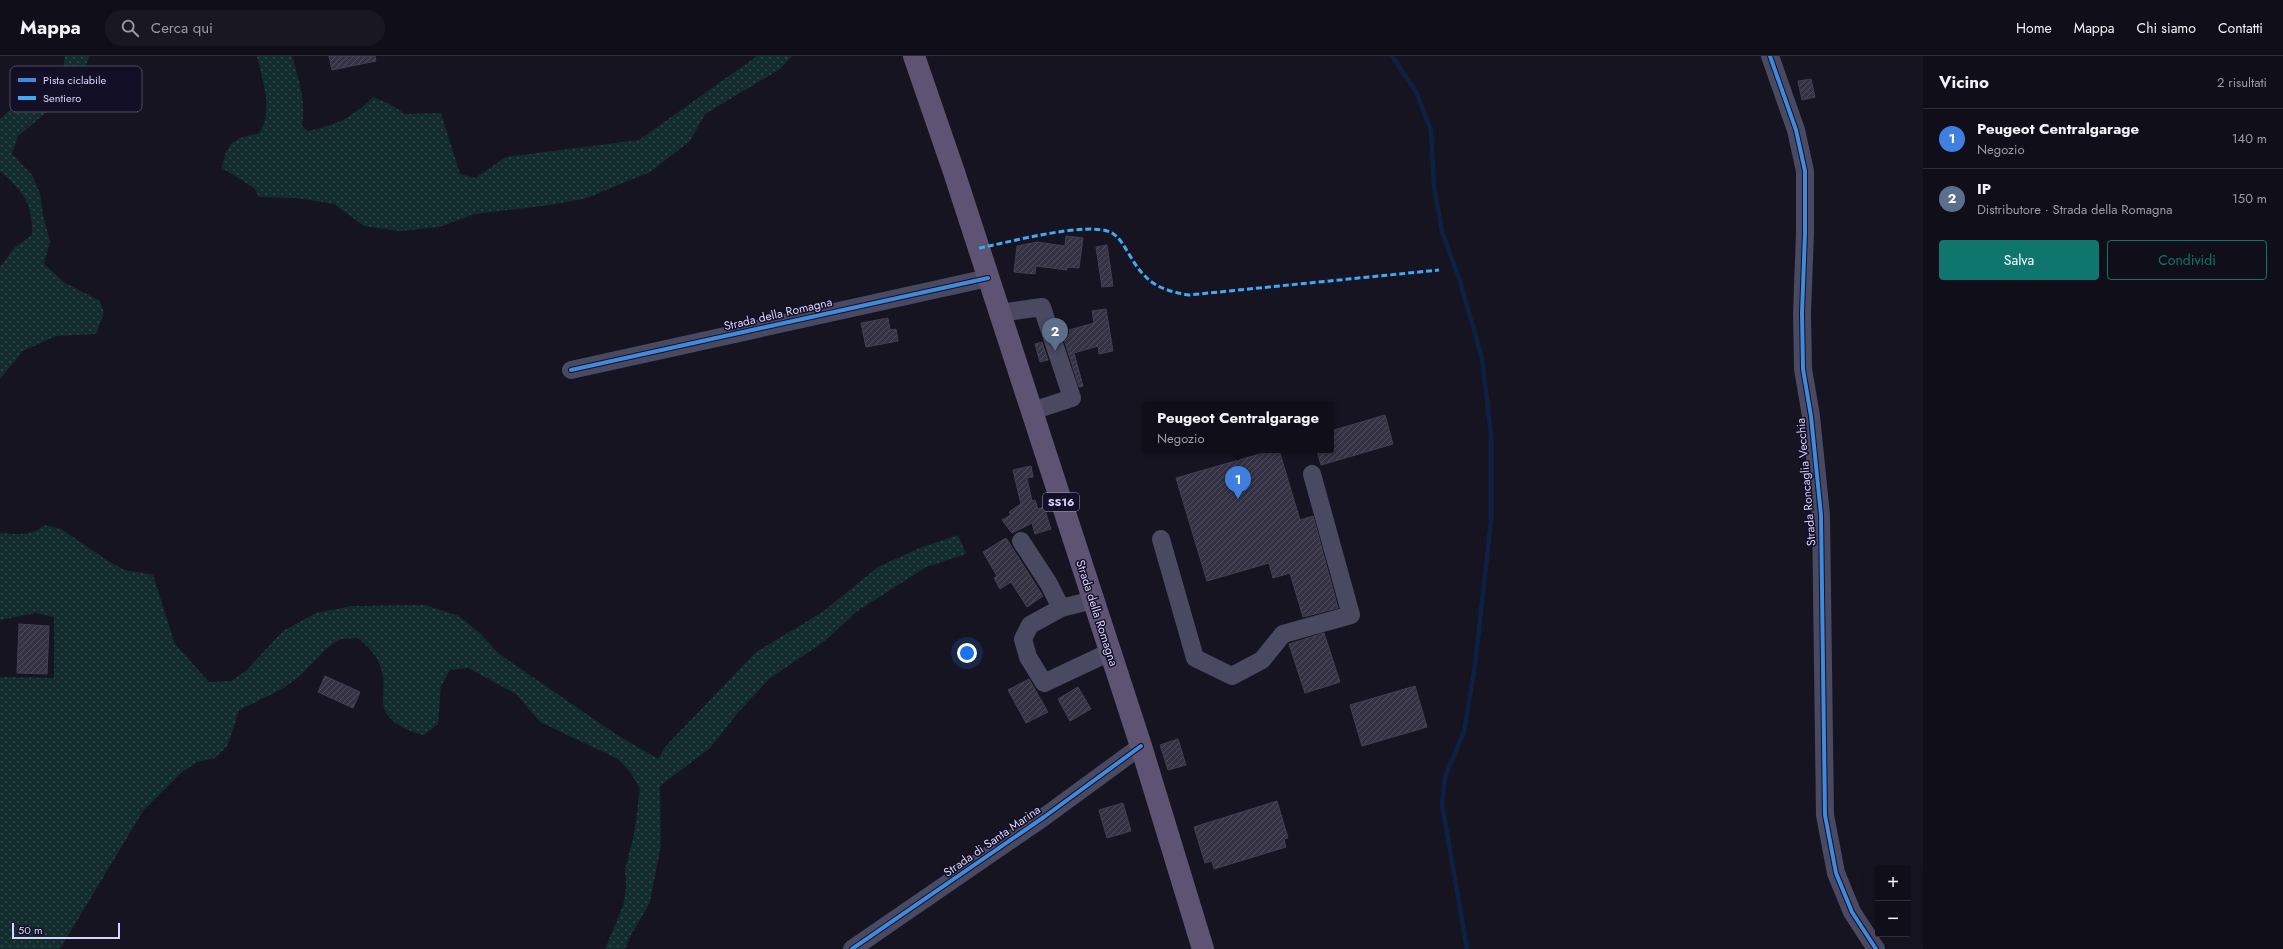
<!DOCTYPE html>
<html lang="it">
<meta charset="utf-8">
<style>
body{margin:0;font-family:Jost,sans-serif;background:#191822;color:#f1f3f6}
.controls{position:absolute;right:12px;bottom:12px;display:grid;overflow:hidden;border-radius:4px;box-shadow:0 4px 16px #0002}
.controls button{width:36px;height:36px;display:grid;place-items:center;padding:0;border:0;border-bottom:1px solid #302f38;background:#100f19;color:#f1f3f6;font:20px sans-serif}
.scale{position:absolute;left:12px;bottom:10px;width:108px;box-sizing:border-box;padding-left:4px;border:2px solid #d9d4ff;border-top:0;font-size:11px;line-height:14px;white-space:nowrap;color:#d9d4ff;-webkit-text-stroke:3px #130f26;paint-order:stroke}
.you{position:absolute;left:967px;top:597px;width:14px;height:14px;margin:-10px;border:3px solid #fff;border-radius:50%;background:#1a73e8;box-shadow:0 0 0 6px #1a73e833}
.badge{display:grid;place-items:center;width:26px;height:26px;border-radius:50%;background:#0f766e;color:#fff;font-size:13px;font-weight:700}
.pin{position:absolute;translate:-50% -33px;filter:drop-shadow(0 1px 2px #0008)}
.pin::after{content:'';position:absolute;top:21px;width:14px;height:12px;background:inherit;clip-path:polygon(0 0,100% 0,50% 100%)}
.popup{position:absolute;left:1142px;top:345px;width:192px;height:52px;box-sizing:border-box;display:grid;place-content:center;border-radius:4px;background:#100f19;filter:drop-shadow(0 1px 3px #0005);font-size:13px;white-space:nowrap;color:#9c9ca2}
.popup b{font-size:15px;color:#f1f3f6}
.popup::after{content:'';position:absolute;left:50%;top:100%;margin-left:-8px;border:8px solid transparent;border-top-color:#100f19}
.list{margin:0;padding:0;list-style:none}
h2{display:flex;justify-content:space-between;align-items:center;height:52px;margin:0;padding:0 16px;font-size:17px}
h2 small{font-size:13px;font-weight:400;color:#9c9ca2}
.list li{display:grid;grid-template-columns:26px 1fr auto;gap:12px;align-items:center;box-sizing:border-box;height:60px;padding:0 16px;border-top:1px solid #302f38}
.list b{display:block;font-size:15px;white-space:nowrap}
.list p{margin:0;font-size:13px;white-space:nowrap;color:#9c9ca2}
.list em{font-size:13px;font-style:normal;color:#9c9ca2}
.actions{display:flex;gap:8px;padding:12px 16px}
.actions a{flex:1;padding:9px 0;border:1px solid #0f766e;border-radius:4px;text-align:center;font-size:14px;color:#0f766e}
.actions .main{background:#0f766e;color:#fff}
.icon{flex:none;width:22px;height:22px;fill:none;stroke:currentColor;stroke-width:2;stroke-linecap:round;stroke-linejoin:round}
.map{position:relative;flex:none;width:1923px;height:893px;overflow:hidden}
header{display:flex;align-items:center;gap:24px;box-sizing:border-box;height:56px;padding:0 20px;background:#100f19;border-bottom:1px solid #302f38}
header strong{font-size:19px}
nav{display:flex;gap:22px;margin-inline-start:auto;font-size:14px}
.search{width:280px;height:36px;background:#191822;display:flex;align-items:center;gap:10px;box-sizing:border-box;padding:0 14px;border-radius:22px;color:#9c9ca2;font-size:15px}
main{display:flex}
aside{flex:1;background:#100f19}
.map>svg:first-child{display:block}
</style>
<header>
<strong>Mappa</strong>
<div class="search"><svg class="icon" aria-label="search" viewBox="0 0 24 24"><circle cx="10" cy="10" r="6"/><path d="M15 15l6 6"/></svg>Cerca qui</div>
<nav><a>Home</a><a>Mappa</a><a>Chi siamo</a><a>Contatti</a></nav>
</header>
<main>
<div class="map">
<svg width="1923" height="893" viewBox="0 0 1923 893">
<defs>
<pattern id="grass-dots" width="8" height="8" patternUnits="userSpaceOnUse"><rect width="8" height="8" fill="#132c2d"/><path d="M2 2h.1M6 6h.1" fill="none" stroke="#354a4c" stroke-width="1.8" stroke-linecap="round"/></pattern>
<pattern id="building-hatch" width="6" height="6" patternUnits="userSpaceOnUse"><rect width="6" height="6" fill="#343243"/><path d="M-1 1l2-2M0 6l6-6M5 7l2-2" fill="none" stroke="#514f5f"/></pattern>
</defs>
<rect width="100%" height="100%" fill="#161421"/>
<path fill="url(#grass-dots)" d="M 65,0 L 89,0 L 83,22 L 70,37 L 18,80 L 12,98 L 32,119 L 40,137 L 43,159 L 50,185 L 44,208 L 65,227 L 100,245 L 104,257 L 96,278 L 56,280 L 23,295 L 0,323 L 0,211 L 15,191 L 32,179 C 33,148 23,135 0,115 L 0,63 L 17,47 L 39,37 L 62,18 Z
M 257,0 L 292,0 C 299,26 306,42 302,70 L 307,75 C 334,70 354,61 373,41 L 390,48 L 405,58 L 441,57 L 460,118 L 475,122 L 506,101 L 639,84 L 757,0 L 792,0 L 780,13 L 705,58 L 690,85 L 650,116 L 587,142 L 550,149 L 475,158 L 439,171 L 400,175 L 364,170 L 334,148 L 297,142 L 259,141 L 254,132 L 222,112 C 227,87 233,82 258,78 C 275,57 262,23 257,0 Z
M 44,469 L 61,473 L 108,505 L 125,514 L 153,519 L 175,588 L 209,626 L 231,625 L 246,615 L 283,575 L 316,557 L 352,550 L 425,549 L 459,560 L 481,578 L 498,597 L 617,679 L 658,703 L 665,691 L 756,596 L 824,555 L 878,511 L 922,491 L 958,479 L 966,498 L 926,511 L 856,556 L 825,585 L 770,622 L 736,659 L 710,692 L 660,730 L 661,789 L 650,846 L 631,879 L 625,893 L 605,893 L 623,850 L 626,832 L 625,814 L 634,778 L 640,733 L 631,717 L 618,703 L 540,666 L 516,638 L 468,612 L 450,614 L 441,630 L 438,668 L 424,679 C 408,675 384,666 383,646 C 383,634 385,623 381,612 C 377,599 368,591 358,582 L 340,583 L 325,594 L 300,620 L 282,633 L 239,654 L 228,689 L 215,702 L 197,706 L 182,716 L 143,755 L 60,893 L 0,893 L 0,621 L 54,622 L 54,561 L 36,557 L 0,564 L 0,477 C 15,478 32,481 44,469 Z"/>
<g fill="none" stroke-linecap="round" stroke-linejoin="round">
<path stroke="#0d2144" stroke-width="4.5" d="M 1392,0 L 1416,36 L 1431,74 L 1434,130 L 1442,176 L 1460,225 L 1482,302 L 1491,379 L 1491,465 L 1475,609 L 1464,676 L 1445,721 L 1442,748 L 1467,893"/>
</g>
<path fill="url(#building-hatch)" stroke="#433f54" d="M 329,0 L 375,0 L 376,5 L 332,14 Z
M 1811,23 L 1815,41 L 1802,44 L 1798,25 Z
M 1066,180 L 1083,182 L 1079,212 L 1067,211 L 1067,214 L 1036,210 L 1035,218 L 1014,216 L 1017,190 L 1037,186 L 1065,190 Z
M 1107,189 L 1113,230 L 1102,231 L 1096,191 Z
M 1106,253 L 1113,295 L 1099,298 L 1098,290 L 1074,297 L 1083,330 L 1079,331 L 1063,280 L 1070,278 L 1069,274 L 1094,267 L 1092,255 Z
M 888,262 L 890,274 L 896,273 L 898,285 L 866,291 L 861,267 Z
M 1042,286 L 1048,304 L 1040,306 L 1035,288 Z
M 1385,359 L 1393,388 L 1321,409 L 1317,394 L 1331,394 L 1331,375 Z
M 1274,394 L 1279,394 L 1300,464 L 1313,460 L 1338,552 L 1303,561 L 1290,517 L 1273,522 L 1269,507 L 1207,525 L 1176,422 Z
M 1031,410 L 1033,421 L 1027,422 L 1032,445 L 1035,444 L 1038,453 L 1044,451 L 1051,473 L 1035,478 L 1032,467 L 1012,477 L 1002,464 L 1011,459 L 1009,456 L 1021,448 L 1013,414 Z
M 1006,482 L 1043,540 L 1027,551 L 1011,526 L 1000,533 L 994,522 L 997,520 L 983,496 Z
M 19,568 L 49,570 L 47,618 L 17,617 Z
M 1324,577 L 1340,626 L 1305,637 L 1289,588 Z
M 325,620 L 360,636 L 353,652 L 318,636 Z
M 1029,623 L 1048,656 L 1026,667 L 1008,634 Z
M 1415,630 L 1427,671 L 1362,690 L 1350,649 Z
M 1078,631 L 1091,653 L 1070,665 L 1058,643 Z
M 1178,683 L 1186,709 L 1168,714 L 1160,689 Z
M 1277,745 L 1288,782 L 1284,783 L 1286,791 L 1214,813 L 1212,805 L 1205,807 L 1194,771 Z
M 1123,747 L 1131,775 L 1107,782 L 1099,754 Z"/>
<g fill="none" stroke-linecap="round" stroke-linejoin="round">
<path stroke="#4a4962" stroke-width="18" d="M 1770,0 L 1796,74 L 1805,115 L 1805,177 L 1802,257 L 1803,313 L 1811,360 L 1821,459 L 1825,759 L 1836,817 L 1852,856 L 1876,893
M 1000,257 L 1042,251 L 1072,342 L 1032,355
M 571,314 L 988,222
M 1161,483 L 1195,602 L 1232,620 L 1262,604 L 1283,578 L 1351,559 L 1312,418
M 1021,485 L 1049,528 L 1061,552
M 1093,544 L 1061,552 L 1030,569 L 1023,583 L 1028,601 L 1044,627 L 1110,596
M 852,893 L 1044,761 L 1141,690"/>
<path stroke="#5e5373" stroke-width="22" d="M 914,0 L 954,116 L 1141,690 L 1203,893"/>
<path stroke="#3fa9f5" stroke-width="3" stroke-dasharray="6 3" stroke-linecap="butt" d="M 979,192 C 1007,187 1089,164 1112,177 C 1120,182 1124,190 1129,198 C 1145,226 1158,234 1189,239 L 1439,214"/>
<defs>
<path id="cycleway" d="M 1770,0 L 1796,74 L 1805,115 L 1805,177 L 1802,257 L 1803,313 L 1811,360 L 1821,459 L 1825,759 L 1836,817 L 1852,856 L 1876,893
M 571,314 L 988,222
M 852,893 L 1044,761 L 1141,690"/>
</defs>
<use href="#cycleway" stroke="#130f26" stroke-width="6"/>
<use href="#cycleway" stroke="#408adc" stroke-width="4"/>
</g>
<g text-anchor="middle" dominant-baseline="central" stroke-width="3" stroke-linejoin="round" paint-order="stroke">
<rect fill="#130f26" stroke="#9e99be" stroke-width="1" x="1043" y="437" width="36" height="18" rx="3"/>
<g font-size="11" font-weight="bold" fill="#d9d4ff">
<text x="1061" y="446">SS16</text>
</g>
<g font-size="12" fill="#d9d4ff" stroke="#130f26">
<text transform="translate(778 258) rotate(-13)">Strada della Romagna</text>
<text transform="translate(1806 426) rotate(-95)">Strada Roncaglia Vecchia</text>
<text transform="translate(1097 557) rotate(72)">Strada della Romagna</text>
<text transform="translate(992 785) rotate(-35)">Strada di Santa Marina</text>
</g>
</g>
<rect x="10" y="10" width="132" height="46" rx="6" fill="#130f26" stroke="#4e4a67" stroke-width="1"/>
<rect x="18" y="22" width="18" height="4" fill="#408adc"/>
<rect x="18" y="40" width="18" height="4" fill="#3fa9f5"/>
<g font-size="11" fill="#d9d4ff">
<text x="43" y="28">Pista ciclabile</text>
<text x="43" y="46">Sentiero</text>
</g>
</svg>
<div class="controls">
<button>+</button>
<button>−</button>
</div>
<div class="scale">50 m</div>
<div class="you"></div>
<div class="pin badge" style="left:1238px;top:443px;background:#3f7fe0">1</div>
<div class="popup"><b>Peugeot Centralgarage</b>Negozio</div>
<div class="pin badge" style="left:1055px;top:295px;background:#5c6f8a">2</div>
</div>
<aside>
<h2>Vicino<small>2 risultati</small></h2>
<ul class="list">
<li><span class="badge" style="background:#3f7fe0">1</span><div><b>Peugeot Centralgarage</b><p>Negozio</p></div><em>140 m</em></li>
<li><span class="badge" style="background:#5c6f8a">2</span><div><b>IP</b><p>Distributore · Strada della Romagna</p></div><em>150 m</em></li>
</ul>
<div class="actions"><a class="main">Salva</a><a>Condividi</a></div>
</aside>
</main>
